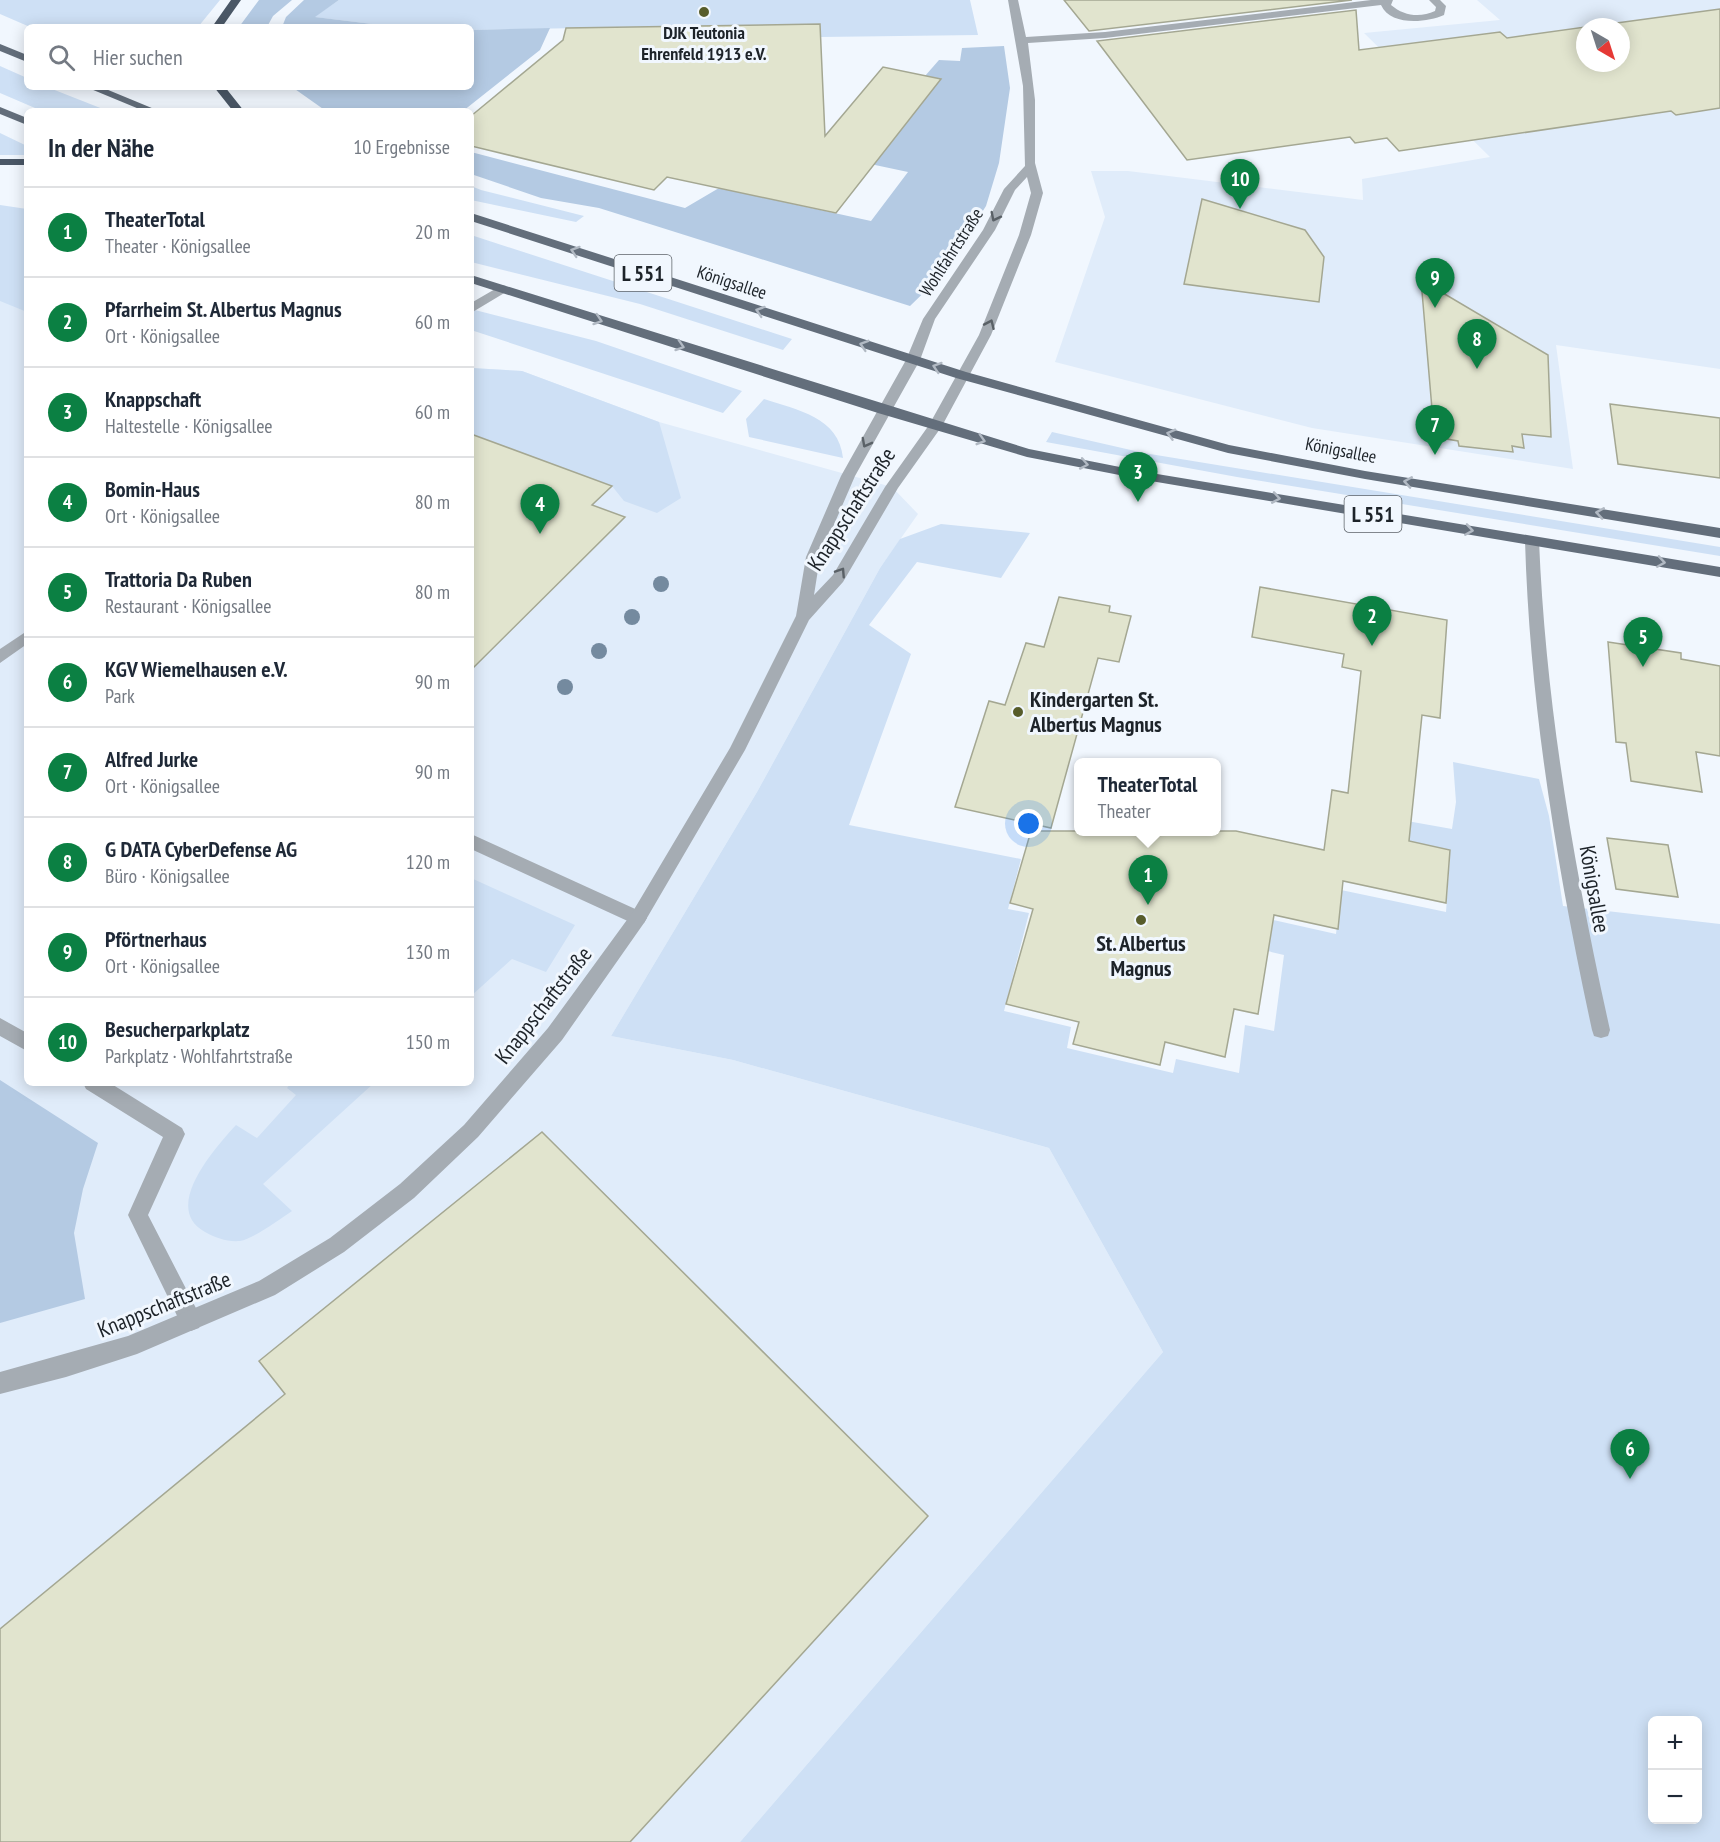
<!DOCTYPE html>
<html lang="de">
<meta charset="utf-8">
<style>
body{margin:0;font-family:"PT Sans Narrow",sans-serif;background:#f2f2f3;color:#1f2937}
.controls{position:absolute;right:18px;bottom:18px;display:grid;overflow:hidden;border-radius:9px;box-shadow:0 3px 15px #0003}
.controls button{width:54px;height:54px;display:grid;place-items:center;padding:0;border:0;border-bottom:2px solid #e0e1e3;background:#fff;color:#1f2937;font:30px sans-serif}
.compass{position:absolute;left:1576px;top:18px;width:54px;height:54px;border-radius:50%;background:#fff;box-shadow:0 3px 15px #0003;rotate:141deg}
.you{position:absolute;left:1029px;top:824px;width:21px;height:21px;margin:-15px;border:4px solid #fff;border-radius:50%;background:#1a73e8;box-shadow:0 0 0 9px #1a73e833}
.badge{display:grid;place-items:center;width:39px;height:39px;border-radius:50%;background:#0b8043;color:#fff;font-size:20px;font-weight:700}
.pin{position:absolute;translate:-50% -50px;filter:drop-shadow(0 2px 3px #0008)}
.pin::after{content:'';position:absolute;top:32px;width:21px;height:18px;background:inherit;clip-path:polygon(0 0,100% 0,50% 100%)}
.popup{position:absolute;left:1074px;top:758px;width:147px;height:78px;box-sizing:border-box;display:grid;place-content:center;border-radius:9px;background:#fff;filter:drop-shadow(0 2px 4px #0005);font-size:20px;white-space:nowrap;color:#747a83}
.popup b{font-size:22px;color:#1f2937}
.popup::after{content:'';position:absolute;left:50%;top:100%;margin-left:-12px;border:12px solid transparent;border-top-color:#fff}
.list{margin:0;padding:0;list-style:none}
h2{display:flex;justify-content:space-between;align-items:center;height:78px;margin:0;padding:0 24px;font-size:26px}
h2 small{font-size:20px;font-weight:400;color:#747a83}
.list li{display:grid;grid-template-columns:39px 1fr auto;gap:18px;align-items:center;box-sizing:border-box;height:90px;padding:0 24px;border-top:2px solid #e0e1e3}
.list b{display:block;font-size:22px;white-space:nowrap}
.list p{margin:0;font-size:20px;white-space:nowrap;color:#747a83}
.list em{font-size:20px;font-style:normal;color:#747a83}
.icon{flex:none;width:33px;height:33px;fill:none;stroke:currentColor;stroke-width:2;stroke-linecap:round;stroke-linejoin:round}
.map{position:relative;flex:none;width:1720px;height:1842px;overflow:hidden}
.search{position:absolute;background:#fff;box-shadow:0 3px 15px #0003;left:24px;top:24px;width:450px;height:66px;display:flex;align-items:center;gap:15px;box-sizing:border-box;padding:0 21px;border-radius:9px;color:#747a83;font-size:22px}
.panel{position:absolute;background:#fff;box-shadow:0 3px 15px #0003;left:24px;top:108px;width:450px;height:978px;border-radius:9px}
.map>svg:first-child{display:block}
</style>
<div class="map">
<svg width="1720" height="1842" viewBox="0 0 1720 1842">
<rect width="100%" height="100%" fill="#f1f7fe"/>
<path fill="#e0ecfa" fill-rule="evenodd" d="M 1477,0 L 1720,0 L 1720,369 L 1556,345 L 1573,469 L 1312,428 L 1055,362 L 1105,217 L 1091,171 L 1128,171 L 1363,200 L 1362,179 L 1490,157 L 1364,33 L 1500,20 ZM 1585,27 L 1621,27 L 1621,63 L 1585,63 Z
M 0,236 L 27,244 L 27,1083 L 471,1083 L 471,368 L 522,371 L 659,422 L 892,487 L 918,514 L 880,568 L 757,792 L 611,1036 L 733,1060 L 1049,1148 L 1163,1352 L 740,1842 L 0,1842 Z"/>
<path fill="#cee0f5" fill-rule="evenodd" d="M 0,0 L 220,0 L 198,27 L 30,27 L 0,14 Z
M 339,0 L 970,0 L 978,35 L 821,37 L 820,24 L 471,30 L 471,27 L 397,27 L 314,17 Z
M 0,66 L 27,78 L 27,87 L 47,87 L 108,111 L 42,111 L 0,93 Z
M 0,133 L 27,146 L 27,155 L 0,155 Z
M 471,186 L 481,190 L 584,216 L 576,222 L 471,200 Z
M 0,205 L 27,209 L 27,312 L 0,301 Z
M 471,235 L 792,339 L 783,350 L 640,304 L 471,262 Z
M 471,309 L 596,341 L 742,391 L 723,413 L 471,330 Z
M 471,368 L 522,371 L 659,422 L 681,498 L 657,513 L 624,501 L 612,486 L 471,434 Z
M 764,399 C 797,410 839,417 843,458 L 749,437 L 746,419 Z
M 1052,432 L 1144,453 L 1720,547 L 1720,556 L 1237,477 L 1046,442 Z
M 941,524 L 1030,533 L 1001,578 L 917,562 L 869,625 L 911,654 L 849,825 L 1021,859 L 1008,909 L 1029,913 L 1004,1011 L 1071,1027 L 1067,1048 L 1173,1073 L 1176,1059 L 1239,1073 L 1245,1025 L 1274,1031 L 1284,955 L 1259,949 L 1264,918 L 1336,934 L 1341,890 L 1446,912 L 1450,857 L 1406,848 L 1407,821 L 1452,829 L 1456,802 L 1453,762 L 1539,779 L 1549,816 L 1563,906 L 1720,924 L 1720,1842 L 740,1842 L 1163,1352 L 1049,1148 L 733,1060 L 611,1036 L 757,792 L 880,568 L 900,539 ZM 1652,1720 L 1698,1720 L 1698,1820 L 1652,1820 Z
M 471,878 L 575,925 L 546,972 L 512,959 L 471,996 Z
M 291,1083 L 374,1083 L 263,1184 L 292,1211 C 280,1219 253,1239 240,1241 C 227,1242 216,1238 205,1232 C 161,1208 215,1148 236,1125 L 257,1138 L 296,1095 L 287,1088 Z"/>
<path fill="#b4cae3" d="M 259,0 L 292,0 L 273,16 L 267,27 L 239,27 Z
M 304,0 L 339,0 L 315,17 L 397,27 L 282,27 L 286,17 Z
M 550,28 L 540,50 L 463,111 L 326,111 L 292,87 L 471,87 L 471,30 Z
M 1004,46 L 1010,88 L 999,163 L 986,206 L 942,275 L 910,306 L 599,208 L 541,198 L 471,174 L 471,152 L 685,208 L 719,188 L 871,221 L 908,172 L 828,155 L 842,139 L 887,148 L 941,79 L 925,76 L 939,60 L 960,61 L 962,48 Z
M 0,1080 L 98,1143 L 83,1189 L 74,1233 L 85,1299 L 0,1323 Z"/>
<path fill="#e1e4ce" stroke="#a4a792" stroke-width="1.5" d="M 1064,0 L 1352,0 L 1089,31 Z
M 1720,9 L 1720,108 L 1676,115 L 1671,111 L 1399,151 L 1387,138 L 1355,143 L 1350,137 L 1187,160 L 1097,41 L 1356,10 L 1359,50 L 1500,32 L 1507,38 L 1585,27 L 1585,63 L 1621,63 L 1621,27 L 1587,27 Z
M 820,24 L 825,136 L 883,67 L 941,79 L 836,213 L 667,177 L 654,190 L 471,146 L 471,116 L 563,40 L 566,28 Z
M 1202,199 L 1305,230 L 1324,257 L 1319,302 L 1184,284 Z
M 1421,280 L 1548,355 L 1551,437 L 1522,434 L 1524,448 L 1512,446 L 1513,452 L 1459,446 L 1458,441 L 1447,439 L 1445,410 L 1432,409 Z
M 1610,404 L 1720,418 L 1720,478 L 1618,464 Z
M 471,434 L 612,486 L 592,505 L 625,517 L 471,670 Z
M 1260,587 L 1447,620 L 1440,718 L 1422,715 L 1409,841 L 1450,850 L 1446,903 L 1343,881 L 1338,929 L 1274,915 L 1258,1014 L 1234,1009 L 1225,1057 L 1165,1042 L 1160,1065 L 1073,1044 L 1079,1022 L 1006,1004 L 1033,909 L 1010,903 L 1031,831 L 1236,831 L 1324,850 L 1332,790 L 1348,793 L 1361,671 L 1342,667 L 1344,654 L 1252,637 Z
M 1059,597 L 1110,606 L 1109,612 L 1131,616 L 1119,662 L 1098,658 L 1051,828 L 955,807 L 989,701 L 1005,705 L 1026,643 L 1044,647 Z
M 1608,642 L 1681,653 L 1681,659 L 1720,666 L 1720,756 L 1696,752 L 1702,792 L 1631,781 L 1626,743 L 1616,742 Z
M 1607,838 L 1668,845 L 1678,897 L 1616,889 Z
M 542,1132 L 928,1516 L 630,1842 L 0,1842 L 0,1629 L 285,1394 L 259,1361 Z"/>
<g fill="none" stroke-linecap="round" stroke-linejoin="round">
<path fill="#a5acb3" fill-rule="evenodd" d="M 502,285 L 506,286 L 506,292 L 471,313 L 471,303 Z
M 1532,536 L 1539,541 C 1546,707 1574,868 1610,1030 L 1608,1036 L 1601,1038 L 1594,1036 L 1592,1030 C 1557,868 1530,707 1525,541 Z
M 27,631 L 27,644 L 0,663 L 0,649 Z
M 471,834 L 644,913 L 647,918 L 644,923 L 638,925 L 632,923 L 471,849 Z
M 0,1018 L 27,1033 L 27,1051 L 0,1036 Z
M 83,1083 L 110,1083 L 182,1128 L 185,1134 L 148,1215 L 199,1314 L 202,1321 L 199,1328 L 191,1331 L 183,1328 L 128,1215 L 163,1137 L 86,1089 Z"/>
<path fill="#a5acb3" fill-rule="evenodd" d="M 1008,0 L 1018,0 L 1026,37 L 1105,32 L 1371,0 L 1393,0 L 1391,5 C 1404,16 1420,18 1435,11 L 1436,7 L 1429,0 L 1440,0 L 1446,6 L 1444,15 C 1426,23 1390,26 1381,5 L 1105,38 L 1028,43 L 1035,100 L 1035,163 L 1043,193 L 1031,235 L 991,335 L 942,426 L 898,488 L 843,582 L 809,620 L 745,750 L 644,923 L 562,1040 L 478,1137 L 414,1198 L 344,1252 L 275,1295 L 137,1354 L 66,1377 L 0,1394 L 0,1372 L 128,1336 L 259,1281 L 330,1238 L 400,1184 L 464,1125 L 548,1028 L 632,913 L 730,748 L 796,616 L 806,557 L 841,476 L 906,360 L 923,319 L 983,230 L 1004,189 L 1025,166 L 1023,86 ZM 1027,177 L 1031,193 L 1019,235 L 979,335 L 929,425 L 885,487 L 833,575 L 814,595 L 820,557 L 855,476 L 920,360 L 935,319 L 995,230 L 1015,190 Z"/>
<path fill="#636e7b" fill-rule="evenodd" d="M 0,44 L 27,55 L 27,62 L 0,51 Z
M 86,87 L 101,87 L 159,111 L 144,111 Z
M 0,107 L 27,118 L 27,125 L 0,114 Z
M 471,213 L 966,372 L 1229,445 L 1365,471 L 1720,528 L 1720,538 L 1365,479 L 1228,453 L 956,378 L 471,221 Z
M 471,275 L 1029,449 L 1145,472 L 1720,567 L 1720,577 L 1145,480 L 1027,457 L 878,413 L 471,283 Z"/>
<path fill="#4b5867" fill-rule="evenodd" d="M 231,0 L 241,0 L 222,27 L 212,27 Z
M 214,87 L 225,87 L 244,111 L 233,111 Z
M 0,159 L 27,159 L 27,165 L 0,165 Z"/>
</g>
<g fill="#748a9f">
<circle cx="661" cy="584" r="8"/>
<circle cx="632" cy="617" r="8"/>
<circle cx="599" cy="651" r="8"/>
<circle cx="565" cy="687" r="8"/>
</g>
<defs><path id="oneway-chevron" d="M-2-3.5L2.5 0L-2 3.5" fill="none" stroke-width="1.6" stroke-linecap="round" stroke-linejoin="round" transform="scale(1.5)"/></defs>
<g stroke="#5a6167">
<use href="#oneway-chevron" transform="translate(995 217) rotate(117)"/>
<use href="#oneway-chevron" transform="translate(990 324) rotate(-66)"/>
<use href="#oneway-chevron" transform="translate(866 443) rotate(118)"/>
<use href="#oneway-chevron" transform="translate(841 572) rotate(-57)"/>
</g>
<g stroke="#b1b9c3">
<use href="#oneway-chevron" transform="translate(575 251) rotate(-162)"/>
<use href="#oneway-chevron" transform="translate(760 311) rotate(-162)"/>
<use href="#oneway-chevron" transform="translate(598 320) rotate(18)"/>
<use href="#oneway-chevron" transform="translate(864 345) rotate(-163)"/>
<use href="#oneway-chevron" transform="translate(680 346) rotate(18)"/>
<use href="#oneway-chevron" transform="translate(937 367) rotate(-162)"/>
<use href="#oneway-chevron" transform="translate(1171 434) rotate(-165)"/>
<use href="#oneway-chevron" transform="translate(981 440) rotate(17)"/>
<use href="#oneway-chevron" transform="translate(1084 464) rotate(11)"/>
<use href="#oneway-chevron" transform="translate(1408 482) rotate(-171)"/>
<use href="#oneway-chevron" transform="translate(1276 498) rotate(10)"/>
<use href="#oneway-chevron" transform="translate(1600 513) rotate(-171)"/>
<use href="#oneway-chevron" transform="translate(1469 530) rotate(9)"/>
<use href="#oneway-chevron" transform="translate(1661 562) rotate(9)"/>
</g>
<g fill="#575c2a" stroke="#f1f7fe" stroke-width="2">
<circle cx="704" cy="12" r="6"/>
<circle cx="1018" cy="712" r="6"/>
<circle cx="1141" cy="920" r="6"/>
</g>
<g text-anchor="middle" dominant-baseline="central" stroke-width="6" stroke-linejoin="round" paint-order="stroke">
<g font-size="18" font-weight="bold" fill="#1d2329" stroke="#f1f7fe">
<text x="704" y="32">DJK Teutonia<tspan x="704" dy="21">Ehrenfeld 1913 e.V.</tspan></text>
</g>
<g font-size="18" fill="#1d2329" stroke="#f1f7fe">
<text transform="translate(951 252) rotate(-57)">Wohlfahrtstraße</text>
<text transform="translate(732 282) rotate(18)">Königsallee</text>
<text transform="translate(1341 450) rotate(11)">Königsallee</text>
</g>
<g fill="#f1f7fe" stroke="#5d6369" stroke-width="1.5">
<rect x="614.5" y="255" width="57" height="36" rx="4.5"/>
<rect x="1344.5" y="496" width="57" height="36" rx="4.5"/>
</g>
<g font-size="21" font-weight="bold" fill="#1d2329">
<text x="643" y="273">L 551</text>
<text x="1373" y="514">L 551</text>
</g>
<g font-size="22" fill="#1d2329" stroke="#f1f7fe">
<text transform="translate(851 509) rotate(-57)">Knappschaftstraße</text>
<text transform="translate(1595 889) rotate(80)">Königsallee</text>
<text transform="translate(543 1005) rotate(-52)">Knappschaftstraße</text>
<text transform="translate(164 1304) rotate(-22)">Knappschaftstraße</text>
</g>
<g font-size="22" font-weight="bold" fill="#1d2329" stroke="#f1f7fe" text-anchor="start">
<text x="1030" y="699">Kindergarten St.<tspan x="1030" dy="25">Albertus Magnus</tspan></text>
<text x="1141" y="943" text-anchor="middle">St. Albertus<tspan x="1141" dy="25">Magnus</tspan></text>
</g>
</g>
</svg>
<div class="controls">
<button>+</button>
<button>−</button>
</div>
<svg class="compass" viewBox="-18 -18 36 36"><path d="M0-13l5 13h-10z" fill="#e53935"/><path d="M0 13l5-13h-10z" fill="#747a83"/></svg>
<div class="you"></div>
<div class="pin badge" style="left:1148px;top:905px">1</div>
<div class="popup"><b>TheaterTotal</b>Theater</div>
<div class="pin badge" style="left:1372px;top:646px">2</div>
<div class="pin badge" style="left:1138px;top:502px">3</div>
<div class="pin badge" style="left:540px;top:534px">4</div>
<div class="pin badge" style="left:1643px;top:667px">5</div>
<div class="pin badge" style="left:1630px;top:1479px">6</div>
<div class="pin badge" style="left:1435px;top:455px">7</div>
<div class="pin badge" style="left:1477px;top:369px">8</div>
<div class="pin badge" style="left:1435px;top:308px">9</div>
<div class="pin badge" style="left:1240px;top:209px">10</div>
<div class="search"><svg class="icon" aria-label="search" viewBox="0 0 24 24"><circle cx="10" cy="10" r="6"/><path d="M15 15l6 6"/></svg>Hier suchen</div>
<section class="panel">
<h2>In der Nähe<small>10 Ergebnisse</small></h2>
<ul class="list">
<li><span class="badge">1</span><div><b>TheaterTotal</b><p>Theater · Königsallee</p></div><em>20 m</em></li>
<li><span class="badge">2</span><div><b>Pfarrheim St. Albertus Magnus</b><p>Ort · Königsallee</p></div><em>60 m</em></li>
<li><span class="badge">3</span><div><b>Knappschaft</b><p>Haltestelle · Königsallee</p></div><em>60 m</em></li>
<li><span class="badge">4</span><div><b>Bomin-Haus</b><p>Ort · Königsallee</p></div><em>80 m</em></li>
<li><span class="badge">5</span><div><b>Trattoria Da Ruben</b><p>Restaurant · Königsallee</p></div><em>80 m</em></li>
<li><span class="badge">6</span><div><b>KGV Wiemelhausen e.V.</b><p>Park</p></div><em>90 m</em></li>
<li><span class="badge">7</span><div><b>Alfred Jurke</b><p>Ort · Königsallee</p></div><em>90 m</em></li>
<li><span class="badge">8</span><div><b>G DATA CyberDefense AG</b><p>Büro · Königsallee</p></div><em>120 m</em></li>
<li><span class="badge">9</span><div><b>Pförtnerhaus</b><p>Ort · Königsallee</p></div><em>130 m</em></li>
<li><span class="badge">10</span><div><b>Besucherparkplatz</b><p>Parkplatz · Wohlfahrtstraße</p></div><em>150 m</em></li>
</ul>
</section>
</div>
